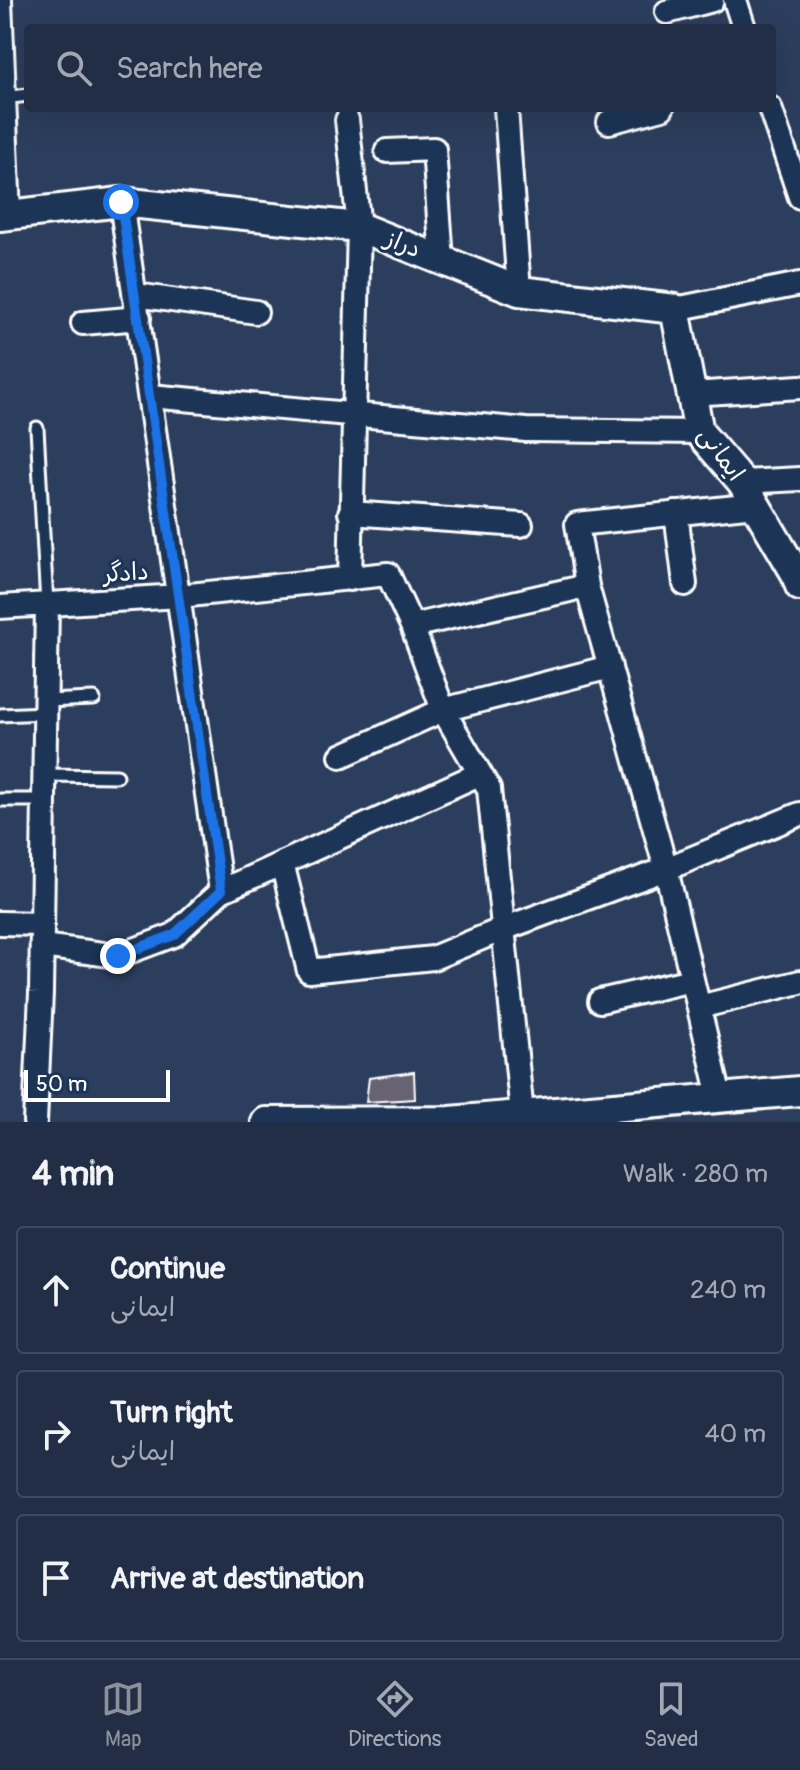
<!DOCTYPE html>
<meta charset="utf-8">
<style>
body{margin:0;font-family:Pangolin,"Playpen Sans Arabic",sans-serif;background:#2d3a51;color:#f1f3f6}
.scale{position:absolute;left:24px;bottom:20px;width:146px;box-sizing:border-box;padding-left:8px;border:4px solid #fff;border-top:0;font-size:22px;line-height:28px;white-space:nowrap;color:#fff;-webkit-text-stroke:6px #1d3557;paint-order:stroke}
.stop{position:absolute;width:24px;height:24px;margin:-18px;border:6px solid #1a73e8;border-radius:50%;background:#fff}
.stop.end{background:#1a73e8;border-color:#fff;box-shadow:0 2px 8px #0008}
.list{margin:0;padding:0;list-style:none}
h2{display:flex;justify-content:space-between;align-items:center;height:104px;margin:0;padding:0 32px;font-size:34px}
h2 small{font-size:26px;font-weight:400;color:#a2a8b3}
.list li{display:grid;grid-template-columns:52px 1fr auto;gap:24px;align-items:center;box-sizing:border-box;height:128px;margin:0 16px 16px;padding:0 16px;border:2px solid #3e4a5f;border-radius:8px}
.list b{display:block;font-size:30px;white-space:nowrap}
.list p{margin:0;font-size:26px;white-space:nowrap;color:#a2a8b3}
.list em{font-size:26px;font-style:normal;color:#a2a8b3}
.icon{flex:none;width:44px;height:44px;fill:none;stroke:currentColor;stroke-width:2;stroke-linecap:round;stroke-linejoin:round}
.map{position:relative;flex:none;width:800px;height:1122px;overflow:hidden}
.search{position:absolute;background:#212e46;box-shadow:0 8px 32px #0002;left:24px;right:24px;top:24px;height:88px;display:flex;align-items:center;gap:20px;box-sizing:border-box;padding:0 28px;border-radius:8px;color:#a2a8b3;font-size:30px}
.sheet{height:536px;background:#212e46}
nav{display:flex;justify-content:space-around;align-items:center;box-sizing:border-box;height:112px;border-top:2px solid #3e4a5f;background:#212e46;font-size:22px;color:#a2a8b3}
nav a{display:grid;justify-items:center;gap:4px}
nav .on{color:#8c9099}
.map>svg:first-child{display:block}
</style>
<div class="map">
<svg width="800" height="1122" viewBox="0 0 800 1122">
<rect width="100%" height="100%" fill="#2c3e5d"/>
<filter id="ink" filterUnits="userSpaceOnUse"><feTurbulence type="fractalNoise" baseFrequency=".0125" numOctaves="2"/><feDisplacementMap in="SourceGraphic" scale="16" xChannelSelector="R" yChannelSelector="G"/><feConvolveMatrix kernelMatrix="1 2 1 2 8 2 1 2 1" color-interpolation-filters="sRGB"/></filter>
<g filter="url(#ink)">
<path fill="#686473" stroke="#fff" stroke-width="2" d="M 414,1072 L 415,1099 L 366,1102 L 369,1078 Z"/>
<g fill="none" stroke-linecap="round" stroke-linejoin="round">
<defs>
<path id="service" d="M 4,98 L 28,95
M 37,428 L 47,604
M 45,701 L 94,699
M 0,715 L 45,713
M 44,775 L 117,776
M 0,800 L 44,800"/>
<path id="minor" d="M 0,0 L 9,216
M 735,0 L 744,28
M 667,12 L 712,0
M 506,108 L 519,291
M 770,108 L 800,197
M 347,120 L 359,227 L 350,579
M 609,122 L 662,108
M 387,151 L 434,149 L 442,260
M 121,202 L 221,891
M 136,295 L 256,312
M 675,309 L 800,284
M 83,323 L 139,318
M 691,394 L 800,387
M 150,396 L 526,430 L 699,432
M 742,482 L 800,479
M 350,513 L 521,525
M 676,513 L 685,584
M 0,607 L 180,596 L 388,574 L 412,626 L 443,710 L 489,789 L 522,1114
M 412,626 L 587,586
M 341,756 L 443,710 L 610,667
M 282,863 L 309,971 L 433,958 L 503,929 L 666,869 L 800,814
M 0,923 L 42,924
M 42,946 L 118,956 L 174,935 L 221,891 L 479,774
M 600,1001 L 692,980
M 699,1007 L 800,982
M 720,1097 L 666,869 L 587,586 L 577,524 L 755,505
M 35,1122 L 41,993 L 47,604"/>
<path id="tertiary" d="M 0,216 L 121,202 L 359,227 L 519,291 L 675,309 L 699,432 L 742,482 L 795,572 L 800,586
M 266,1122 L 450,1121 L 800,1091"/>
</defs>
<use href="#service" stroke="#fff" stroke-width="17"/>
<use href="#minor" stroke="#fff" stroke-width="28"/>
<use href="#tertiary" stroke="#fff" stroke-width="34"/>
<use href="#service" stroke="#1d3557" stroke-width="11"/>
<use href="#minor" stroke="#1d3557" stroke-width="22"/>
<use href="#tertiary" stroke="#1d3557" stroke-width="28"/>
</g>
</g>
<g fill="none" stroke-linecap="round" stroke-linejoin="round" filter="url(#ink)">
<path stroke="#1a73e8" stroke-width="10" d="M 118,956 L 174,935 L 221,891 L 121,202"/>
</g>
<g text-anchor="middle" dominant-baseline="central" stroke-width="6" stroke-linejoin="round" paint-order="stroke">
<g font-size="24" fill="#fff" stroke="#1d3557">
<text transform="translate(403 244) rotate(22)">دراز</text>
<text transform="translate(721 454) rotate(54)">ایمانی</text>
<text transform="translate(126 573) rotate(-4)">دادگر</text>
</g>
</g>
</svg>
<div class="scale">50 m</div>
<div class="stop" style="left:121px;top:202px"></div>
<div class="stop end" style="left:118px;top:956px"></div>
<div class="search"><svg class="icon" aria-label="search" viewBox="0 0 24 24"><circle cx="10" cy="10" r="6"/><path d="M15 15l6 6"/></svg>Search here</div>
</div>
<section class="sheet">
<h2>4 min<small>Walk · 280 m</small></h2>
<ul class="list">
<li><svg class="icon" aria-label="ahead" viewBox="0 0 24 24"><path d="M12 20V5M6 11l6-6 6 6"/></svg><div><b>Continue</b><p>ایمانی</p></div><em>240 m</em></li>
<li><svg class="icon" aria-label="right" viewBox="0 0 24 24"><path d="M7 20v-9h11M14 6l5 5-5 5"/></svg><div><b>Turn right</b><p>ایمانی</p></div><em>40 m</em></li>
<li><svg class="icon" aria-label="arrive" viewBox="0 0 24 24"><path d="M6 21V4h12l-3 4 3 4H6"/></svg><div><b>Arrive at destination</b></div></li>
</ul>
</section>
<nav>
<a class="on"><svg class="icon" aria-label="map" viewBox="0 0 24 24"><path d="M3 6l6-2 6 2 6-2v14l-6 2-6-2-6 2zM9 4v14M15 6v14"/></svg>Map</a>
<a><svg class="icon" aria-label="directions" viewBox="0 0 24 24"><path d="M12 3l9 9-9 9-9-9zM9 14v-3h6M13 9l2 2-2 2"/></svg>Directions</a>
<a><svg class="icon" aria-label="saved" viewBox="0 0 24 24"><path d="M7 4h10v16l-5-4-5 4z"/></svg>Saved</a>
</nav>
